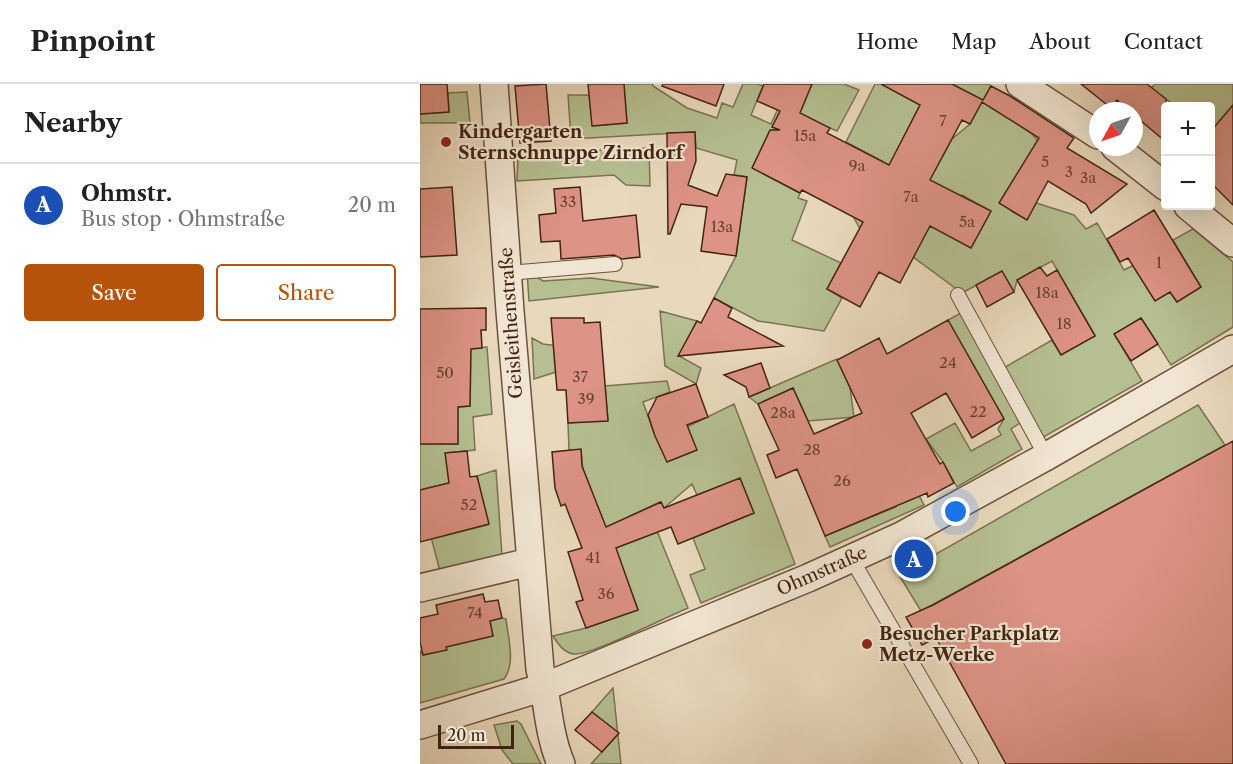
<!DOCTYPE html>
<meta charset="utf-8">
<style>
body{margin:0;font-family:"Libre Caslon Text",serif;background:#f6f6f6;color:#222}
.controls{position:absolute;right:18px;top:18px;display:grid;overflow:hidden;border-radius:6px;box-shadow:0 6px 24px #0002}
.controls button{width:54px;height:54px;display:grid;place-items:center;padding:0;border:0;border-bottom:2px solid #e0e0e0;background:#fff;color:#222;font:30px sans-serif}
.compass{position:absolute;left:669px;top:18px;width:54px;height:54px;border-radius:50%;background:#fff;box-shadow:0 6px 24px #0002;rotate:230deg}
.scale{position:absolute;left:18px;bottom:15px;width:76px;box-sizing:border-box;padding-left:6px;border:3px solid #432414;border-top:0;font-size:16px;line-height:21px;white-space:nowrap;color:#432414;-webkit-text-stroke:4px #f1e6d3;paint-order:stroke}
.you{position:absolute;left:536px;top:428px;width:21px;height:21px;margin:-15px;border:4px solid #fff;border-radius:50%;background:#1a73e8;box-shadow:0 0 0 9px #1a73e833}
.badge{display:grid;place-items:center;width:39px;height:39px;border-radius:50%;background:#b45309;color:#fff;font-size:20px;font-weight:700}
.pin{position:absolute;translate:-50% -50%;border:3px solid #fff;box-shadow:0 2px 6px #0006}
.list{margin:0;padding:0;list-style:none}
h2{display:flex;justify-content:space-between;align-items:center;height:78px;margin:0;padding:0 24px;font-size:26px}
h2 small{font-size:20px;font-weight:400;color:#767676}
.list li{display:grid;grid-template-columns:39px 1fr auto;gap:18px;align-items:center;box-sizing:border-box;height:84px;padding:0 24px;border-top:2px solid #e0e0e0}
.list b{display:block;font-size:22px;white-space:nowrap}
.list p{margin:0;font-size:20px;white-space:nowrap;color:#767676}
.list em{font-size:20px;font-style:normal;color:#767676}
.actions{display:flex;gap:12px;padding:18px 24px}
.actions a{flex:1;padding:14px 0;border:2px solid #b45309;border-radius:6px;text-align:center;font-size:21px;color:#b45309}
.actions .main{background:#b45309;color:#fff}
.map{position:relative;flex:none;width:813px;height:680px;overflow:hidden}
header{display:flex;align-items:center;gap:36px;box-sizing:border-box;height:84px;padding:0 30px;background:#fff;border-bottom:2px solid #e0e0e0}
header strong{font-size:28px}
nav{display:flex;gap:33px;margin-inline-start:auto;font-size:21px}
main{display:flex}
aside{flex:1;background:#fff}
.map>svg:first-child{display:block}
</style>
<header>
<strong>Pinpoint</strong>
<nav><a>Home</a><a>Map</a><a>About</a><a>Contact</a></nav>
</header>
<main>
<aside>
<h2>Nearby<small></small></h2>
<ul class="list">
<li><span class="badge" style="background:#1a4fb4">A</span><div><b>Ohmstr.</b><p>Bus stop · Ohmstraße</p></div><em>20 m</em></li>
</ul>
<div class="actions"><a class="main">Save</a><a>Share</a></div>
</aside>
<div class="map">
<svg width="813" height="680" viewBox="0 0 813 680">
<rect width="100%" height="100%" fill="#e9d9bc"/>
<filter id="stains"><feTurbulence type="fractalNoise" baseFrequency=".00333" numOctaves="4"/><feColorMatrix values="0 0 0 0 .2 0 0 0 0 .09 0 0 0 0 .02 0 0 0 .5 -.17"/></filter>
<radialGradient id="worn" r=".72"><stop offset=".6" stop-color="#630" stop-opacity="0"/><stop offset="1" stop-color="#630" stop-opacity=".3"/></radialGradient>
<path fill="#b5bf91" stroke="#7c7252" stroke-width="1.5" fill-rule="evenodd" d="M 204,0 L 233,0 L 233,2 L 267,24 L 297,34 L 302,19 L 313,23 L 323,0 L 338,0 L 343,2 L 331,31 L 351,40 L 365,9 L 391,3 L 392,0 L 424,0 L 439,6 L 417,47 L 410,44 L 340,88 L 380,109 L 378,114 L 387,117 L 372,156 L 421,179 L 407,205 L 422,214 L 404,247 L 338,237 L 294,214 L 316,172 L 327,93 L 314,91 L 317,76 L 276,64 L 275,48 L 151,55 L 148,11 L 169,11 L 173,42 L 207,39 Z
M 455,0 L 475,0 L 500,21 L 482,57 L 520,77 L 532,55 L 550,40 L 562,17 L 532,0 L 568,0 L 571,2 L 563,17 L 588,29 L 595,15 L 604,19 L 593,37 L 611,49 L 618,57 L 582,114 L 594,121 L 591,127 L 607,136 L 616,119 L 654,131 L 666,145 L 677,139 L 704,186 L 714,181 L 750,208 L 757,218 L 781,203 L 753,156 L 773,145 L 813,178 L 813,243 L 751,281 L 721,234 L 695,251 L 722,297 L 620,355 L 582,285 L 632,256 L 641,271 L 675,251 L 632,177 L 597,196 L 594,208 L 582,187 L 542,209 L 493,173 L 440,145 L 433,132 L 462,77 L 426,58 ZM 542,111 L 571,127 L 551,164 L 522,148 Z
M 735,0 L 813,0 L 813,21 L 791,52 L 790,22 L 755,22 L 742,12 L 729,7 Z
M 47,8 L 50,39 L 0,39 L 0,30 L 29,28 L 28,9 Z
M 229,64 L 230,102 L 206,101 L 194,91 L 97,97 L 98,70 Z
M 107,187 L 123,197 L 171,194 L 239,203 L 109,217 Z
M 240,227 L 277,237 L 259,272 L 281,284 L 276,300 L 245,282 Z
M 539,230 L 546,232 L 603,337 L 591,345 L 602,365 L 537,403 L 523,378 L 506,355 L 535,339 L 551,367 L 581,351 L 578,345 L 584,335 L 528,236 Z
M 43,249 L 55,264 L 67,263 L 72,330 L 53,333 L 55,366 L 26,369 L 29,399 L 3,405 L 15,454 L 68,441 L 57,392 L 76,386 L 82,472 L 20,487 L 10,449 L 0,451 L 0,360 L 38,360 L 37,323 L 50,322 L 50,301 Z
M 112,254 L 123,260 L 162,265 L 136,288 L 114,295 Z
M 417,275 L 430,304 L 434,333 L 388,337 L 373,304 L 338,320 L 329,313 Z
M 247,297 L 250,308 L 223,318 L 235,352 L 263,342 L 267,343 L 314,320 L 375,480 L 281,519 L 270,491 L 285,485 L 273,454 L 334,429 L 320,395 L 277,411 L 272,400 L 244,424 L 240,418 L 210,432 L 237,447 L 268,524 C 248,532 170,572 154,570 C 144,569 138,560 133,552 L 166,544 L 218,525 L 163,387 L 161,366 L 149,366 L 148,339 L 188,336 L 185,302 Z
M 778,321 L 805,361 L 501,527 L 479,491 Z
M 464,346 L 504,421 L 410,463 L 405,452 L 476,423 L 444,355 Z
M 82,534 L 86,535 C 88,553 96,580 84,595 L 0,619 L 0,567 L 3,571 L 26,566 L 26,563 L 73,552 L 70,537 Z
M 193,604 L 201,680 L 171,680 L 198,650 L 172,628 Z
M 97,637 L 101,640 L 121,680 L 93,680 L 82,666 L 74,641 Z"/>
<path fill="#dd9385" stroke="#432414" stroke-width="1.5" d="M 0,0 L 27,0 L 29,28 L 0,30 Z
M 126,0 L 131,57 L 100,59 L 95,2 Z
M 168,0 L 204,0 L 207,39 L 172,42 Z
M 243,0 L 304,0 L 296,22 L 242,2 Z
M 344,0 L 392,0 L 380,29 L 410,44 L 407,49 L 469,81 L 500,21 L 461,0 L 532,0 L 563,16 L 571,2 L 590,12 L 654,54 L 647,64 L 707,100 L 671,129 L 666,120 L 628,97 L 607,136 L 579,119 L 619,54 L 562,18 L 550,40 L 542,36 L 510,96 L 571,127 L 551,164 L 510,142 L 480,199 L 459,188 L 440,223 L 407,205 L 443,138 L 382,106 L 380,109 L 332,84 L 350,46 L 360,46 L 352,43 L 360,27 L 337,17 Z
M 661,0 L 727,0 L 746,15 L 746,58 L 714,31 L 714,27 L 709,27 L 697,16 L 691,24 Z
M 813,21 L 813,121 L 790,98 L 790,48 Z
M 275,48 L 276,77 L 268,101 L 297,112 L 306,90 L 327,93 L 316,172 L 281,167 L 287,123 L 261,120 L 250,150 L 248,150 L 247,49 Z
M 32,103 L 37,171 L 0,173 L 0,105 Z
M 160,103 L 163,137 L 216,131 L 220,173 L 202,175 L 194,171 L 141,175 L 140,157 L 121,158 L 119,131 L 136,129 L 134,105 Z
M 734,126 L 781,203 L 757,218 L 750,208 L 735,217 L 708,174 L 700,178 L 687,155 Z
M 620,183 L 627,192 L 637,186 L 675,252 L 641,271 L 597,196 Z
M 582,187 L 594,208 L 567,223 L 556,201 Z
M 294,214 L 312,224 L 308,233 L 363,262 L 258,272 L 277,237 L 281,239 Z
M 66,224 L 66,246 L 61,246 L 62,264 L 51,265 L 50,322 L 38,323 L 38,360 L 0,360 L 0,225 Z
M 131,234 L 164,234 L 164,239 L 180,238 L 188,337 L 148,339 L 146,306 L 137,306 Z
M 721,234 L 738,260 L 711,277 L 694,250 Z
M 528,236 L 584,335 L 552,354 L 526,309 L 491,329 L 520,380 L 523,378 L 534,399 L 508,413 L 507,409 L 405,452 L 377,385 L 356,394 L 347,371 L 359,366 L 338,320 L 373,304 L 394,350 L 442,329 L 417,276 L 459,254 L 467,270 Z
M 341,279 L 350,304 L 329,313 L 326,303 L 304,291 Z
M 276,300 L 288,333 L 267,341 L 277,366 L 247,378 L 235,352 L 228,331 L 237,313 Z
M 813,357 L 813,680 L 586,680 L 516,554 L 502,561 L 486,533 L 513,521 Z
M 161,365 L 162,382 L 186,443 L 241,418 L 244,424 L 320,394 L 334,429 L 258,460 L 251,443 L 196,464 L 218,526 L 166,544 L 156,518 L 163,516 L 148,468 L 162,464 L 145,420 L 141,422 L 135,404 L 132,368 Z
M 47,367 L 50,393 L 57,392 L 69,440 L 0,458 L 0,406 L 29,399 L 25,369 Z
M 63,510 L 65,518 L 78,516 L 82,534 L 70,537 L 73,552 L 26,563 L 27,566 L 3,571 L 0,558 L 0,534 L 18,530 L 16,521 Z
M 172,628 L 199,649 L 182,668 L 155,646 Z"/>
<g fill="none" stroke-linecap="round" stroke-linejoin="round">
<defs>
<path id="lane" d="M 87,189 L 195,180
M 538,211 L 621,363 L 627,372
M 431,474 L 551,680"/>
<path id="street" d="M 74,0 L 90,227 L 120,585 C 128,617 128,649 141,680
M 600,0 L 678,51
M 695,63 L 746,103
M 768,122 L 813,159
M 0,504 L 110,478
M 0,641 L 124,603 L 388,494 L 481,452 L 627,372 L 813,265"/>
</defs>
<use href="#lane" stroke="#6c513e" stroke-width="16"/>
<use href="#street" stroke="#6c513e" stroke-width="30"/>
<use href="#lane" stroke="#f1e6d3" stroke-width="14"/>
<use href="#street" stroke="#f1e6d3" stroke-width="27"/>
</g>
<g fill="#8f2418" stroke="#f1e6d3" stroke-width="2">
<circle cx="26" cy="58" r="6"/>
<circle cx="447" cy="560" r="6"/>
</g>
<g text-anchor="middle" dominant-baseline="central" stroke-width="4.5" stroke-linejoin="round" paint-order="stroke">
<g font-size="15" fill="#6a4030">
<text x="523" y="36">7</text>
<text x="385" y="51">15a</text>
<text x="625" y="77">5</text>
<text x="437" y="81">9a</text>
<text x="649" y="87">3</text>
<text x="668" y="93">3a</text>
<text x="491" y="112">7a</text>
<text x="148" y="117">33</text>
<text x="547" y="137">5a</text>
<text x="302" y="142">13a</text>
<text x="739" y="178">1</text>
<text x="627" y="208">18a</text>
<text x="644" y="239">18</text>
<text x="528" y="278">24</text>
<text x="25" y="288">50</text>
<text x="160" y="292">37</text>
<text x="166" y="314">39</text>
<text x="558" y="327">22</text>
<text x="363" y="328">28a</text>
<text x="392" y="365">28</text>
<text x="422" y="396">26</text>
<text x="49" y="420">52</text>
<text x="173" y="473">41</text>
<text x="186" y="509">36</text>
<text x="55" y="528">74</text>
</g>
<g font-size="18" font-weight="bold" fill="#432414" stroke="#f1e6d3" text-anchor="start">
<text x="38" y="48">Kindergarten<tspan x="38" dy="21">Sternschnuppe Zirndorf</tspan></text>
<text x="459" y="550">Besucher Parkplatz<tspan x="459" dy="21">Metz-Werke</tspan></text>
</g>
<g font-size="18" fill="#432414" stroke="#f1e6d3">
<text transform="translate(91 239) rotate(-94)">Geisleithenstraße</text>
<text transform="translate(402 487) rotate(-24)">Ohmstraße</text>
</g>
</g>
<rect width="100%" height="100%" filter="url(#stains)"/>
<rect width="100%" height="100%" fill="url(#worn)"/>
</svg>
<div class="controls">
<button>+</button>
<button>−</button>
</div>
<svg class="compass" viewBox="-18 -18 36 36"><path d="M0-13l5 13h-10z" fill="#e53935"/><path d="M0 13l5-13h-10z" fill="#767676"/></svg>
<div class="scale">20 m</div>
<div class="you"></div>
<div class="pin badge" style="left:494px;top:475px;background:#1a4fb4">A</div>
</div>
</main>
